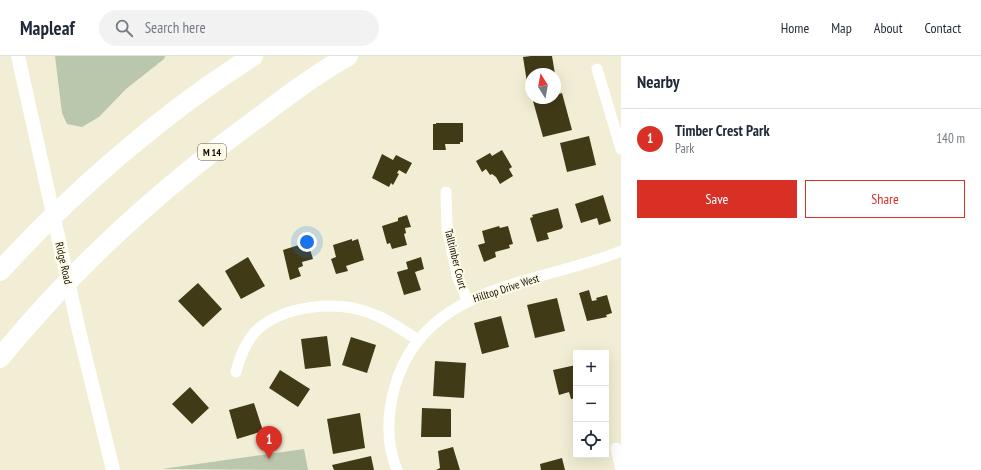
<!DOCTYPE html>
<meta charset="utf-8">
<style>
body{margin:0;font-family:"PT Sans Narrow",sans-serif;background:#f2f2f3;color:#1f2937}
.controls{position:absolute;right:12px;bottom:12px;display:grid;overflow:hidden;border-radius:0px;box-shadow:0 4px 16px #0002}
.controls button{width:36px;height:36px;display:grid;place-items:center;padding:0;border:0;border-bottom:1px solid #e0e1e3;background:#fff;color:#1f2937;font:20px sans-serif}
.compass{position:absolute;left:525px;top:12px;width:36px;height:36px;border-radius:50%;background:#fff;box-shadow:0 4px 16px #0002;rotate:349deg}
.you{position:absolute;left:307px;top:186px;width:14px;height:14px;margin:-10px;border:3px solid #fff;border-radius:50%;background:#1a73e8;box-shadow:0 0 0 6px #1a73e833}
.badge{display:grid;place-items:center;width:26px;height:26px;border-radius:50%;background:#d93025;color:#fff;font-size:13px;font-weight:700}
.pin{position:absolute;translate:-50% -33px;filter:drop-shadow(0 1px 2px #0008)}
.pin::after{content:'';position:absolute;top:21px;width:14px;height:12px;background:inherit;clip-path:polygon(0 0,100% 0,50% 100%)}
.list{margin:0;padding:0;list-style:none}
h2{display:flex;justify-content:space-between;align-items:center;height:52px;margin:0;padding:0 16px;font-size:17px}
h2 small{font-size:13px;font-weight:400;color:#747a83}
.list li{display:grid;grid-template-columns:26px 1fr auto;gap:12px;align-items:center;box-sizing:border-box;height:60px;padding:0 16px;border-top:1px solid #e0e1e3}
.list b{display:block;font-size:15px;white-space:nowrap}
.list p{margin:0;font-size:13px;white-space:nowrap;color:#747a83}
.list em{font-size:13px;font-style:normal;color:#747a83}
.actions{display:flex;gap:8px;padding:12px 16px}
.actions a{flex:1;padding:9px 0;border:1px solid #d93025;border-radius:0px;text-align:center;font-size:14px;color:#d93025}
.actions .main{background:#d93025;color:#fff}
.icon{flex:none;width:22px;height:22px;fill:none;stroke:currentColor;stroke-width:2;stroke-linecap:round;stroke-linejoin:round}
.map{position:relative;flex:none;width:621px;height:414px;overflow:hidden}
header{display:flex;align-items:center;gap:24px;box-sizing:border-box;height:56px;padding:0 20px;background:#fff;border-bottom:1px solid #e0e1e3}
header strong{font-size:19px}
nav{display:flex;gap:22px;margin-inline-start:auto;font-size:14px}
.search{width:280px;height:36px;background:#f2f2f3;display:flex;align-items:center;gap:10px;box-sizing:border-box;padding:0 14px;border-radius:22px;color:#747a83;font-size:15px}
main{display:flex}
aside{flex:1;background:#fff}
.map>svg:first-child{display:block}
</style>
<header>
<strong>Mapleaf</strong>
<div class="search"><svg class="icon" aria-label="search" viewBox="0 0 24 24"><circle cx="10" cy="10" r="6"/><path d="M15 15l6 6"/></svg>Search here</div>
<nav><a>Home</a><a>Map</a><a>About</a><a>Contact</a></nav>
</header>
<main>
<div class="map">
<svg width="621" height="414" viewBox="0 0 621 414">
<rect width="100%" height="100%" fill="#f2eed5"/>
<path fill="#bac7ad" d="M 55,0 L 165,0 L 164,3 L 126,33 L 99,61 L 82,71 L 67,68 L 62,57 Z
M 304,393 L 308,414 L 162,413 Z"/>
<path fill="#413a17" d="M 531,0 L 552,0 L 555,18 L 531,18 L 531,33 L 528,33 L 523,1 Z
M 562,37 L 572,74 L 543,81 L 533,45 L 543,42 L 555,42 L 555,39 Z
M 436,67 L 463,67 L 463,86 L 460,86 L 460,88 L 445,88 L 446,94 L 433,94 L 433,68 L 436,68 Z
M 589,80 L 596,109 L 567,116 L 560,87 Z
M 502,94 L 512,111 L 509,113 L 513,120 L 500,128 L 496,121 L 492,118 L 490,119 L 486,113 L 482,116 L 476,105 L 490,97 L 492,100 Z
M 382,98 L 393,104 L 396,99 L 412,107 L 406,118 L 399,114 L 397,117 L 399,118 L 393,129 L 391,127 L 389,131 L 372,122 Z
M 603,139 L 611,165 L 599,169 L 597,162 L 581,167 L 575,148 Z
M 558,152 L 563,171 L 561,173 L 547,177 L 549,183 L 537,186 L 530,162 L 533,161 L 532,159 Z
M 407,159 L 411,171 L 405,172 L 406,177 L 404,178 L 407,189 L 392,193 L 390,187 L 387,188 L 382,170 L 398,165 L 398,162 Z
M 499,170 L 500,172 L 508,170 L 513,188 L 509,189 L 510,192 L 495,196 L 496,201 L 484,206 L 478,189 L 485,187 L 482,175 Z
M 352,183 L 352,185 L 358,183 L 364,204 L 346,210 L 348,215 L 336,218 L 331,203 L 336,201 L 333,189 Z
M 302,188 L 303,192 L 309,190 L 313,203 L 302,206 L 303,210 L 298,212 L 301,220 L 290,224 L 283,194 Z
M 248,201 L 265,230 L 241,243 L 225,215 Z
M 421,201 L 424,213 L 415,216 L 421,234 L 404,239 L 397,216 L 408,213 L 406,206 Z
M 198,227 L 222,253 L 203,271 L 178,245 Z
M 589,234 L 592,245 L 597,244 L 596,242 L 607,239 L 612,257 L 606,259 L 607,261 L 587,265 L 579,237 Z
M 557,242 L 565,275 L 535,282 L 527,249 Z
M 501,260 L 509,291 L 482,298 L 474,267 Z
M 327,280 L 331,310 L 305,313 L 301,283 Z
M 351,281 L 376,289 L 367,317 L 342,309 Z
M 435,305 L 466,307 L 464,342 L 433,340 Z
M 576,309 L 576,342 L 571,343 L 569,336 L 559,339 L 553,314 Z
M 280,314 L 310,333 L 298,351 L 269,332 Z
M 190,331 L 209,352 L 192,368 L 172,348 Z
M 254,347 L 263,375 L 237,383 L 229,354 Z
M 422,352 L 451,353 L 451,381 L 421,381 Z
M 360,357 L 365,392 L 333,398 L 327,363 Z
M 453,391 L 460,414 L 436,414 L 440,412 L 438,395 Z
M 371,400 L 374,414 L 334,414 L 332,409 Z
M 562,402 L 565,414 L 541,414 L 540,408 Z"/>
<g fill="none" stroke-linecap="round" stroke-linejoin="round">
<path stroke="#fff" stroke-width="11" d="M 597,13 L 621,93
M 446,136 L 447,172 L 457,219 L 467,244
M 236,316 C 240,300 245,287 256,275 C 283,249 337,244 370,257 C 387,263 403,274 418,284
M 616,392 L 621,414
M 397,414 C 386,388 387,357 395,330 C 425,227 538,229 621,195"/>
<path stroke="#fff" stroke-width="14" d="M 18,0 L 79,275 L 113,414"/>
<path stroke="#fff" stroke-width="20" d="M 0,215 C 72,136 163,57 253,0
M 0,302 C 75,210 162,131 258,62 C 287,40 316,18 348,0"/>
</g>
<g text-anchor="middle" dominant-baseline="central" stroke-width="4" stroke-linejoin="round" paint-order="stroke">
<rect fill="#fffbe7" stroke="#565449" stroke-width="1" x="198" y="88" width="28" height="16" rx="3"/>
<g font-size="10" font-weight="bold" fill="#0d0c05">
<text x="212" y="96">M 14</text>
</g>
<g font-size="11" fill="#0d0c05" stroke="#fffbe7">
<text transform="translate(456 203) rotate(76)">Talltimber Court</text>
<text transform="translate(64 207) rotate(77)">Ridge Road</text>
<text transform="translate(506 232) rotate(-18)">Hilltop Drive West</text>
</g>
</g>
</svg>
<div class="controls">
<button>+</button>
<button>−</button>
<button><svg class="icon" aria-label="locate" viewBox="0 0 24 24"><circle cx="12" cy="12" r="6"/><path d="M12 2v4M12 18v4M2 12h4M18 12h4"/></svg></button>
</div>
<svg class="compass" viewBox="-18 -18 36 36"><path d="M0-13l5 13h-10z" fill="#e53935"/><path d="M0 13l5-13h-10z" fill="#747a83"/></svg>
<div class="you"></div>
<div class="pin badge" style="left:269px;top:403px">1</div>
</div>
<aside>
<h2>Nearby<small></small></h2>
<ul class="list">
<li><span class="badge">1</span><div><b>Timber Crest Park</b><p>Park</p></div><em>140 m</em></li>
</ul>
<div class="actions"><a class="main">Save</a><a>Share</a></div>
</aside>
</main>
